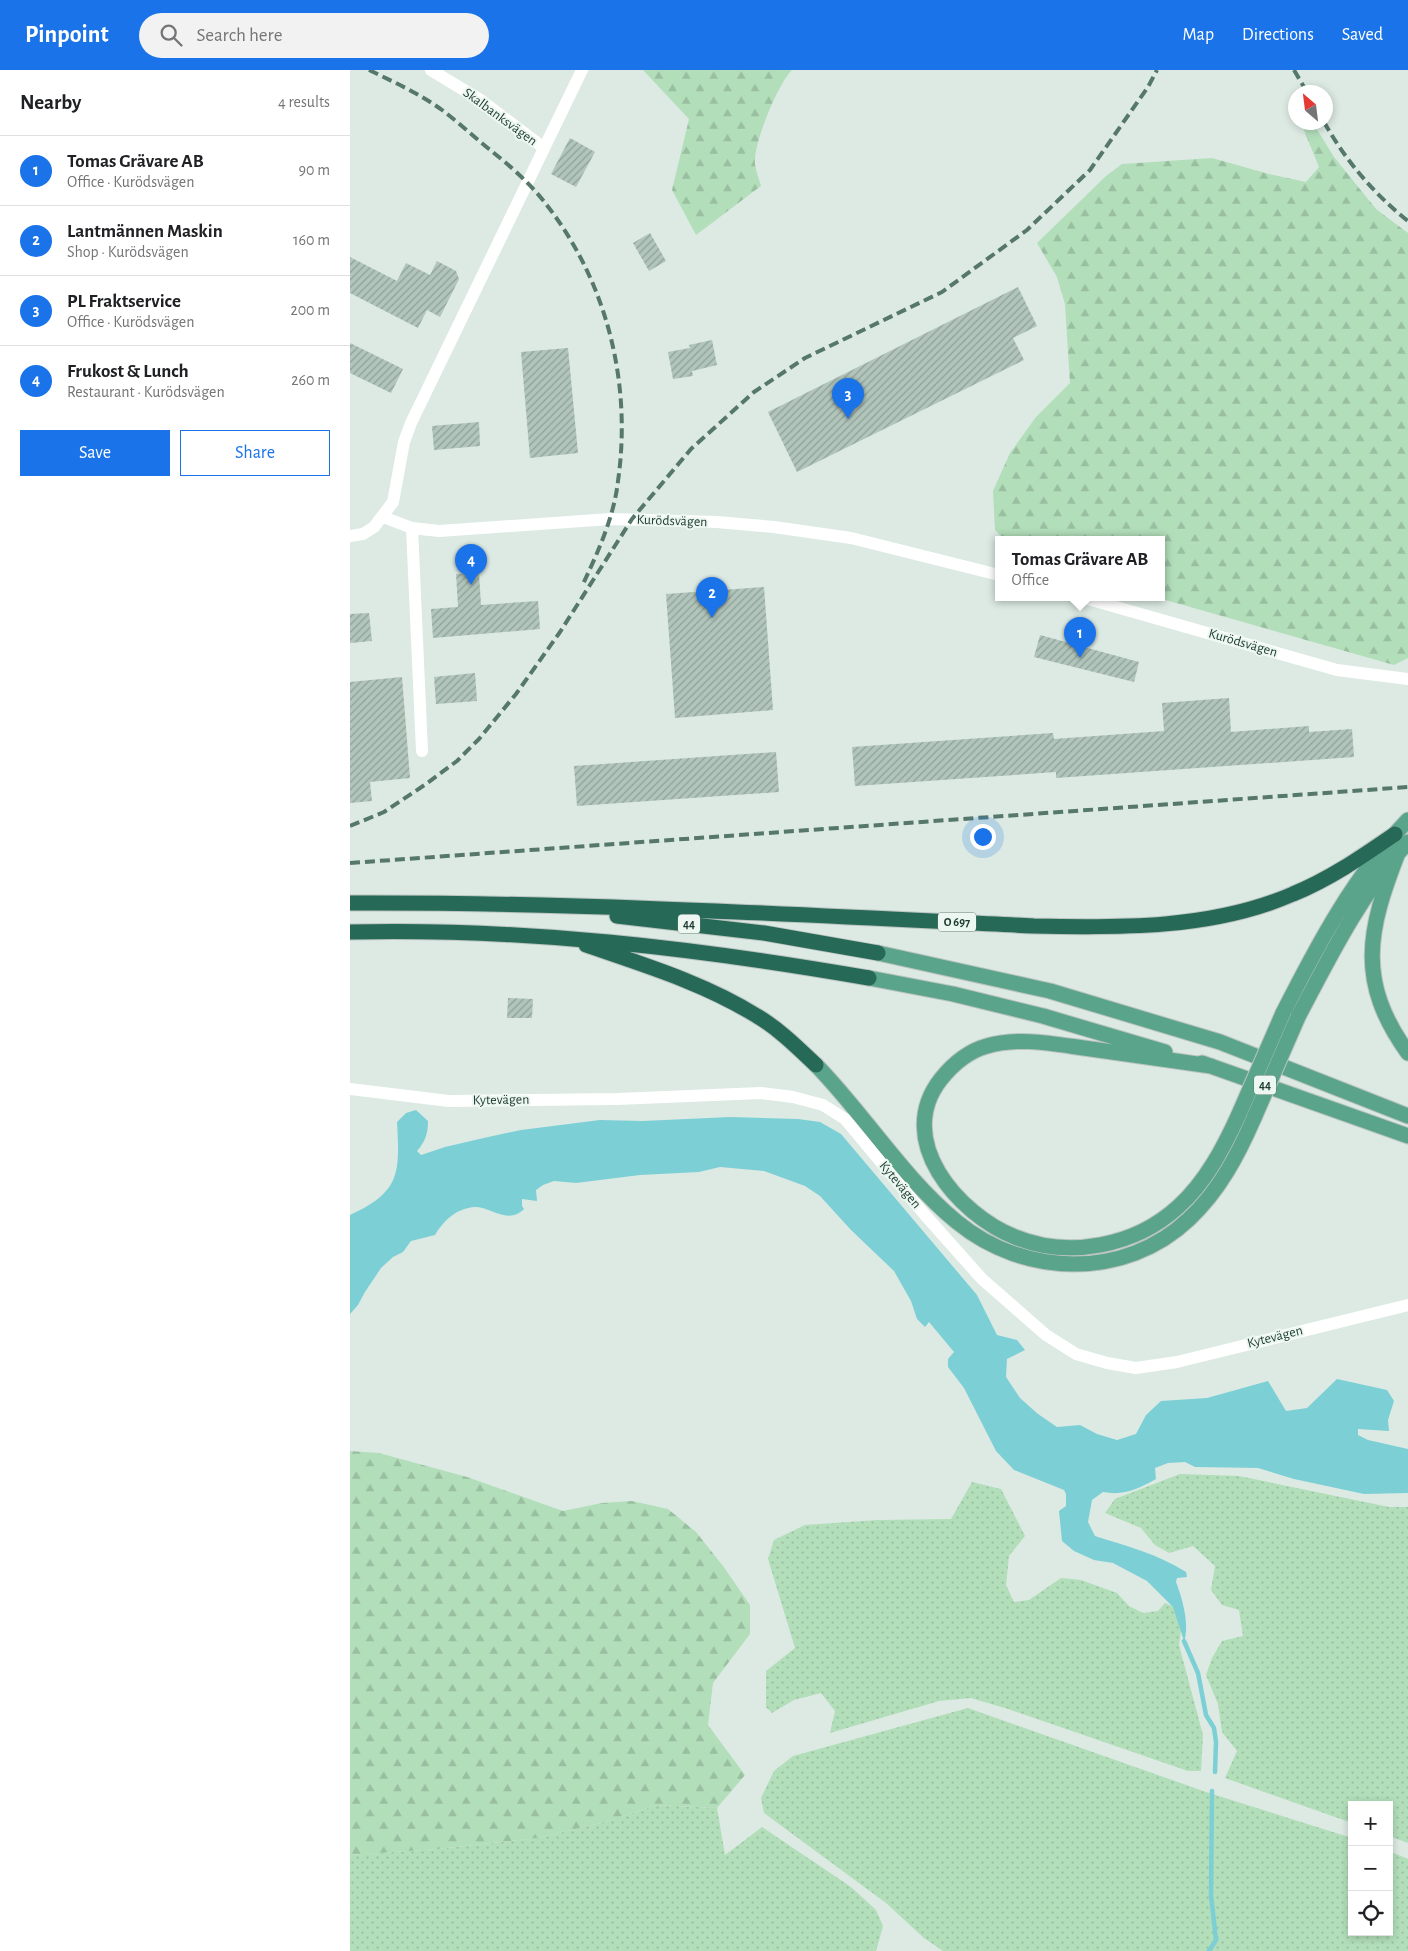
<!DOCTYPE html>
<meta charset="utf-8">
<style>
body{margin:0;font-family:"Alegreya Sans",sans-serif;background:#f2f2f2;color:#202124}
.controls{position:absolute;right:15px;bottom:15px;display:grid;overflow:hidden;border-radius:0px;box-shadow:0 2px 8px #0003}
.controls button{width:45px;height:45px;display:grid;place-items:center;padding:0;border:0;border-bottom:1px solid #e0e0e0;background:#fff;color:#202124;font:25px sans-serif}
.compass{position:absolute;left:938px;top:15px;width:45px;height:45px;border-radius:50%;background:#fff;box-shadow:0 2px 8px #0003;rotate:332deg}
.you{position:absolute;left:632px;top:766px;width:18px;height:18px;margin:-12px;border:4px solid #fff;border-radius:50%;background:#1a73e8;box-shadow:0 0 0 8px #1a73e833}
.badge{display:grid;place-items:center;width:32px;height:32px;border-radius:50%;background:#1a73e8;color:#fff;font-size:16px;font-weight:700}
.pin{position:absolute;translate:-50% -41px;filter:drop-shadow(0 1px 2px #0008)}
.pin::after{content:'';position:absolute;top:26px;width:18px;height:15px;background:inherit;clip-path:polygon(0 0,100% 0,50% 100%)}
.popup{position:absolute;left:645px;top:466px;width:170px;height:65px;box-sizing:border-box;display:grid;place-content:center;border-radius:0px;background:#fff;filter:drop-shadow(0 1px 4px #0005);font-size:16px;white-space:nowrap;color:#757577}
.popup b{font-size:19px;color:#202124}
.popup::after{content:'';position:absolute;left:50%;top:100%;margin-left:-10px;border:10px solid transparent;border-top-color:#fff}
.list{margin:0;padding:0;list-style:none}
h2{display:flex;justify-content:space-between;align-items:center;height:65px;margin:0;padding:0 20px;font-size:21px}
h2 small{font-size:16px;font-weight:400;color:#757577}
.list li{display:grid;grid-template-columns:32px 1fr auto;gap:15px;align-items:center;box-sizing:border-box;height:70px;padding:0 20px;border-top:1px solid #e0e0e0}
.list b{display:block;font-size:19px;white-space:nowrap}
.list p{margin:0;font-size:16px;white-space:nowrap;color:#757577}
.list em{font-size:16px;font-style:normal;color:#757577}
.actions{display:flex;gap:10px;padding:15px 20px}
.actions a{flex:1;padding:11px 0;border:1px solid #1a73e8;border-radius:0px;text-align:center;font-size:18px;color:#1a73e8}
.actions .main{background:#1a73e8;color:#fff}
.icon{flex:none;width:28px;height:28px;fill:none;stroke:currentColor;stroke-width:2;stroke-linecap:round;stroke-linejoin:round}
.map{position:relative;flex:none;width:1058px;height:1881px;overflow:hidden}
header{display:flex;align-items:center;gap:30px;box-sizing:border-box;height:70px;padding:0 25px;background:#1a73e8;color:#fff}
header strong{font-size:24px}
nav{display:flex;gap:28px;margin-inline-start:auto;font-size:18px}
.search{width:350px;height:45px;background:#f2f2f2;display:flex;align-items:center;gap:12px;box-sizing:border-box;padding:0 18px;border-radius:28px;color:#757577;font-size:19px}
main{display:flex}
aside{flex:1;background:#fff}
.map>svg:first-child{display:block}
</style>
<header>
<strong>Pinpoint</strong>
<div class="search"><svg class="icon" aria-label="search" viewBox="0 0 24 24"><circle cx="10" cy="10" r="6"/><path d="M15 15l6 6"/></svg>Search here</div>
<nav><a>Map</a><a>Directions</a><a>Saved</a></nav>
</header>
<main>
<aside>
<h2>Nearby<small>4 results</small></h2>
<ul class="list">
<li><span class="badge">1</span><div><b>Tomas Grävare AB</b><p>Office · Kurödsvägen</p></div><em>90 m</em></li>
<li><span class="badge">2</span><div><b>Lantmännen Maskin</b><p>Shop · Kurödsvägen</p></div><em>160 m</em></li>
<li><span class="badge">3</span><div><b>PL Fraktservice</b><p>Office · Kurödsvägen</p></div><em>200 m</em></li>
<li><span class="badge">4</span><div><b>Frukost &amp; Lunch</b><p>Restaurant · Kurödsvägen</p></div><em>260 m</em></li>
</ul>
<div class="actions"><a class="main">Save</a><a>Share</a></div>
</aside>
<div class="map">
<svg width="1058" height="1881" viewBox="0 0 1058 1881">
<defs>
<pattern id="grass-dots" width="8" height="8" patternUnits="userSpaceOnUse" patternTransform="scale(1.25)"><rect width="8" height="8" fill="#b2deba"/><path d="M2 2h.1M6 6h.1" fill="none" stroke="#99bfa0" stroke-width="1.8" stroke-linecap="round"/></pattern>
<pattern id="forest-firs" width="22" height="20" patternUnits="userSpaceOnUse" patternTransform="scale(1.25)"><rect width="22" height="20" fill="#b2deba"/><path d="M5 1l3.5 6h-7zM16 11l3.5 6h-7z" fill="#99bfa0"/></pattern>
<pattern id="building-hatch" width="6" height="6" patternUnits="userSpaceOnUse" patternTransform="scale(1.25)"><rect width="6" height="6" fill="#b1c5bb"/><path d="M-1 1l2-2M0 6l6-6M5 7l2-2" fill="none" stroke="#8fa198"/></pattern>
</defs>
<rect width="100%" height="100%" fill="#dceae3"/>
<path fill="url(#grass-dots)" d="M 830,1404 L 889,1406 L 1039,1437 L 1058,1437 L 1058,1773 L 1039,1766 L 1039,1735 L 1002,1735 L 1002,1753 L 875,1708 L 887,1681 L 872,1662 L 868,1634 L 856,1605 L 862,1588 L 872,1571 L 893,1566 L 889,1540 L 872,1535 L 861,1520 L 865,1496 L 843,1476 L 819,1483 L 805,1475 L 791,1458 L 755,1443 L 765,1429 Z
M 622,1412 L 651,1419 L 675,1466 L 659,1486 L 656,1515 L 664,1532 L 679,1530 L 711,1508 L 731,1510 L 767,1523 L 779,1536 L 793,1543 L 808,1541 L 815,1533 L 824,1537 L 831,1561 L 829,1575 L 853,1665 L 851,1701 L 838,1701 L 658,1639 L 621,1628 L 589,1631 L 480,1663 L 485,1641 L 471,1623 L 444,1630 L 422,1643 L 416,1637 L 416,1601 L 445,1578 L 418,1489 L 424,1470 L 455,1455 L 528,1450 L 601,1449 Z
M 618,1638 L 856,1722 L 1002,1768 L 1002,1862 L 1039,1862 L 1039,1781 L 1058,1789 L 1058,1881 L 593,1881 L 574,1868 L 536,1833 L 414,1743 L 411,1728 L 424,1701 L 443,1686 Z
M 306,1735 L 367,1738 L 375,1785 L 412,1757 L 501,1817 L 526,1840 L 533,1856 L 526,1881 L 0,1881 L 0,1785 L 88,1779 L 188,1768 L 259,1751 Z"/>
<path fill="url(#forest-firs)" d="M 293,0 L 442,0 C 428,14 406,68 405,89 C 404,97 409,108 411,116 L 346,165 L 322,120 L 339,49 Z
M 951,53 L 963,53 L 984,87 L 1026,139 L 1058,163 L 1058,588 L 1044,595 L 805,527 L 811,527 L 811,469 L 654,469 L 645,460 L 643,421 L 660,383 L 686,347 L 720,313 L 715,234 L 707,207 L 687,173 L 756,106 L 772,94 L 862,88 L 919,104 L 956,112 L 969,97 Z
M 0,1381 L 29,1383 L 117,1407 L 213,1441 L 252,1433 L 282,1431 L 318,1439 L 346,1462 L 373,1496 L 400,1535 L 400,1564 L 363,1613 L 358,1655 L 395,1705 L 367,1738 L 306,1735 L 259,1751 L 188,1768 L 88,1779 L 0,1785 Z"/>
<path fill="#7dcfd6" d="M 66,1040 L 78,1051 C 78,1064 75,1072 67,1081 L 71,1085 L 95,1077 L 138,1067 L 171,1060 L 250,1050 L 293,1051 L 380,1047 L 448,1049 L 470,1052 L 491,1064 L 627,1225 L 647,1265 L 667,1270 L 675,1280 L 657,1289 L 656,1307 L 670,1328 L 688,1344 L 707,1357 L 730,1355 L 747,1364 L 767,1370 L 786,1364 L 796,1345 L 811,1331 L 857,1328 L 918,1311 L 936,1341 L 957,1338 L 987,1309 L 1037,1320 L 1044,1331 L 1038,1350 L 1039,1361 L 1008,1359 L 1008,1365 L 1018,1370 L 1058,1379 L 1058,1423 L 1014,1424 L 944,1409 L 908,1398 L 845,1397 L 835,1392 L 818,1393 L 805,1398 L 806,1409 C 788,1419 774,1426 753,1422 L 742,1430 L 738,1452 L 745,1466 C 776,1476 808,1484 836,1502 L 837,1507 L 827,1508 L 826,1512 C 832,1527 840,1555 834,1571 L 823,1537 L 797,1511 L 763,1493 L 744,1490 L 724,1481 L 712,1471 L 709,1441 L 716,1436 L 716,1424 L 714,1420 L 664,1400 L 646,1381 L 614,1318 L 598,1297 L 598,1289 L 604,1282 L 579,1252 L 575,1257 L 567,1249 L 561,1231 L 544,1201 L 501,1160 L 470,1126 L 455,1116 L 414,1101 L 370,1097 L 349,1102 L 290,1105 L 226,1113 L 204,1111 L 193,1115 L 186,1120 L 187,1131 L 172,1129 L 172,1136 L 174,1139 C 158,1155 141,1137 125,1137 C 107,1138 94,1150 85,1165 L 61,1171 L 53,1182 L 43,1187 L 31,1198 L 15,1222 L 8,1235 L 0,1244 L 0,1145 C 50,1122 50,1104 47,1052 L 56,1043 Z"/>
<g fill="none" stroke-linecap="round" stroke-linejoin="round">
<path stroke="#7dcfd6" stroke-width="4.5" d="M 834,1571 L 848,1603 L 856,1645 L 864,1658 L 866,1672 L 865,1702
M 859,1881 L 866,1870 L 861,1825 L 862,1721"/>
</g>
<path fill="url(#building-hatch)" d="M 220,68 L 245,82 L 226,117 L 201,104 Z
M 300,163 L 316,191 L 299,201 L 283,173 Z
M 0,187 L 47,211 L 56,193 L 80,205 L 87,191 L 106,201 L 109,209 L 90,247 L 77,240 L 68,258 L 0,223 Z
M 668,217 L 687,256 L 663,268 L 674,290 L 447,402 L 418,342 Z
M 362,270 L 367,295 L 342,301 L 343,306 L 323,309 L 318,282 L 340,278 L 339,275 Z
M 0,273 L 53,299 L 41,323 L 0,303 Z
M 218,278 L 228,383 L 180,388 L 171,282 Z
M 129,352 L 130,376 L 84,380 L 82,356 Z
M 129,503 L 131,535 L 188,531 L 190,559 L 83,568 L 81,539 L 108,537 L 106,504 Z
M 414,517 L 423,640 L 325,648 L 316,524 Z
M 19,543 L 22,571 L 0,573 L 0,544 Z
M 690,565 L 789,592 L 784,612 L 684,587 Z
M 125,603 L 127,631 L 86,634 L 84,607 Z
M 52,607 L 60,708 L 20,712 L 22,731 L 0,733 L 0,612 Z
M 879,628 L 881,662 L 959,656 L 959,662 L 1002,659 L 1004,687 L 706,708 L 706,702 L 505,716 L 502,677 L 703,663 L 704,669 L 814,661 L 812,633 Z
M 426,682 L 429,722 L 227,736 L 224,696 Z
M 158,928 L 183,929 L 182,948 L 157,948 Z"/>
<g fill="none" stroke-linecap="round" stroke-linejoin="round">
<defs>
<path id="primary" d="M 1048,783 C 1018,860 1006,911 1058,983
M 528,883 L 700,921 L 870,972 L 1058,1046
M 519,908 L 603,924 L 693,946 L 815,982
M 933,943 C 968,874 1004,806 1058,750
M 948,947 C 980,886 1011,823 1058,772
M 852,993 L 1058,1066
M 466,995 C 515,1045 553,1108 607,1152 C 674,1207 775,1210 839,1149 C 869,1121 888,1085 904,1048
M 861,996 C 821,990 781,985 741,979 C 709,975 670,966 637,976 C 619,981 603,994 591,1009 C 543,1070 608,1144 665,1167 C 719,1189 785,1176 828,1137 C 856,1112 874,1077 889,1044"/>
<path id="highway" d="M 0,833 C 228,832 456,845 684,856 C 770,858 863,859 943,824 C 980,809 1013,786 1045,764
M 267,846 L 414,863 L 528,883
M 0,862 C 176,858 346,878 519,908
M 236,875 C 294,895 354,913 407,946 C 429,959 447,977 466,995"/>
</defs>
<use href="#primary" stroke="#bbc4c1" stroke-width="17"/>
<use href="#highway" stroke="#bbc4c1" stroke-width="17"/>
<path stroke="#fff" stroke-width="12" d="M 81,0 L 132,31 L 194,78
M 33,447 L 62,458 L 89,461 L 260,449 L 367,452 L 424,457 L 501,468 L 649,505
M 62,458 L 72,681
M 0,466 L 13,464 L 24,457 L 43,432 L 54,372 L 61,353 L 232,0
M 731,527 L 987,600 L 1058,609
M 0,1019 L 99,1031 L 267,1029 L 411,1023 L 443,1027 L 473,1035 L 495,1049 L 575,1145 L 632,1209 L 696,1265 L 726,1284 L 757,1293 L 786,1298 L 827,1292 L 1058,1235"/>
<use href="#primary" stroke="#5ba48c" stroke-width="15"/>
<use href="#highway" stroke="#266956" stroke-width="15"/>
<path stroke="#56776b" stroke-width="4" stroke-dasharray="10 5" stroke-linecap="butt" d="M 19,0 C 44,12 70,24 92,40 C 108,52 123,66 139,79 C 159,95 180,113 196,134 C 257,212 282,313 268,411 C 264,447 248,482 233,514
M 944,0 L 957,22
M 974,52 C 996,91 1023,123 1058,151
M 0,756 L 34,742 L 76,714 L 107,691 L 129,669 L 166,624 L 210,562 L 282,449 L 341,379 L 404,322 L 455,288 L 592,222 L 677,160 L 740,100 L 798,17 L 807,0
M 0,793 L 1058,717"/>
<defs>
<path id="primary-bridge" d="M 889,1044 L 933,943
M 904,1048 L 948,947"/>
</defs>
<use href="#primary-bridge" stroke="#bbc4c1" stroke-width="17" stroke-linecap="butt"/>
<use href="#primary-bridge" stroke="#5ba48c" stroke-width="15"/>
</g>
<g text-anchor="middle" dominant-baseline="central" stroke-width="4" stroke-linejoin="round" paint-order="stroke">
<g fill="#ecf7f1" stroke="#5b736a" stroke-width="1">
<rect x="588" y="842.5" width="38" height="19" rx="4"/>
<rect x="328" y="844.5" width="22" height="19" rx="4"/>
<rect x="904" y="1005.5" width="22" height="19" rx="4"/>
</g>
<g font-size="12" font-weight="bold" fill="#1d3a30">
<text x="607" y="852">O 697</text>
<text x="339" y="854">44</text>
<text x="915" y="1015">44</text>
</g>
<g font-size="14" fill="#1d3a30" stroke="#ecf7f1">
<text transform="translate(150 47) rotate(36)">Skalbanksvägen</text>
<text transform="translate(322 451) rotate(2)">Kurödsvägen</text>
<text transform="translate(893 573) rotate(16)">Kurödsvägen</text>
<text transform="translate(151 1030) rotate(-1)">Kytevägen</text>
<text transform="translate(550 1115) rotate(50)">Kytevägen</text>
<text transform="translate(925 1267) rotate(-14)">Kytevägen</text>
</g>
</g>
</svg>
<div class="controls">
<button>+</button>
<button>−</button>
<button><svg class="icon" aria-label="locate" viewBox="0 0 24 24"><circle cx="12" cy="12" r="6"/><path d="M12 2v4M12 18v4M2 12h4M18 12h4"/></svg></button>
</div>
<svg class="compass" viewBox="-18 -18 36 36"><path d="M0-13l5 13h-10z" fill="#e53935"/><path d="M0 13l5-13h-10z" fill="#757577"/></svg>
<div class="you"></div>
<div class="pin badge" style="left:730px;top:588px">1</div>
<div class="popup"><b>Tomas Grävare AB</b>Office</div>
<div class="pin badge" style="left:362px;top:548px">2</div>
<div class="pin badge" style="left:498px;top:349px">3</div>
<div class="pin badge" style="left:121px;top:515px">4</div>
</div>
</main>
